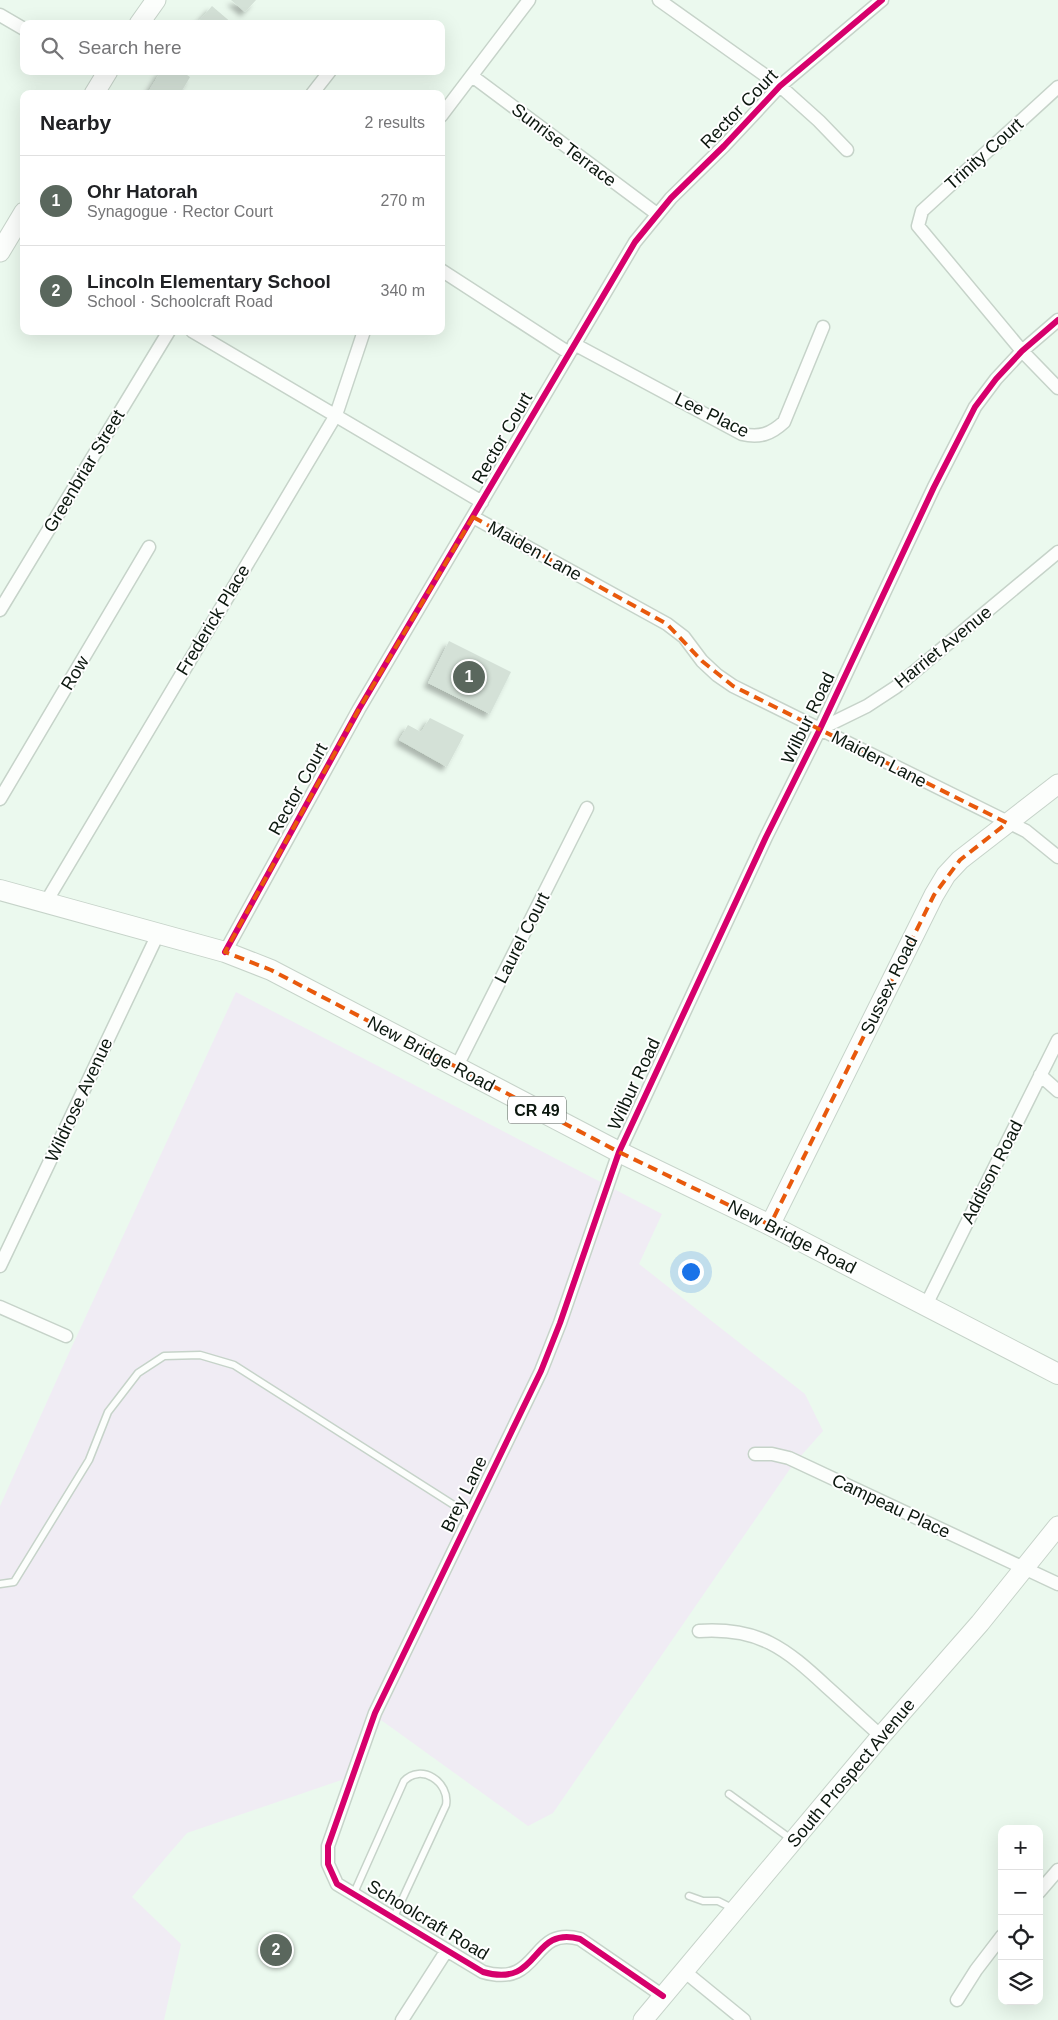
<!DOCTYPE html>
<meta charset="utf-8">
<style>
body{margin:0;font-family:Helvetica,sans-serif;background:#f6f6f6;color:#202124}
.controls{position:absolute;right:15px;bottom:15px;display:grid;overflow:hidden;border-radius:10px;box-shadow:0 5px 20px #0002}
.controls button{width:45px;height:45px;display:grid;place-items:center;padding:0;border:0;border-bottom:1px solid #e0e0e0;background:#fff;color:#202124;font:25px sans-serif}
.you{position:absolute;left:690px;top:1271px;width:18px;height:18px;margin:-12px;border:4px solid #fff;border-radius:50%;background:#1a73e8;box-shadow:0 0 0 8px #1a73e833}
.badge{display:grid;place-items:center;width:32px;height:32px;border-radius:50%;background:#5a675d;color:#fff;font-size:16px;font-weight:700}
.pin{position:absolute;translate:-50% -50%;border:2px solid #fff;box-shadow:0 1px 5px #0006}
.list{margin:0;padding:0;list-style:none}
h2{display:flex;justify-content:space-between;align-items:center;height:65px;margin:0;padding:0 20px;font-size:21px}
h2 small{font-size:16px;font-weight:400;color:#757577}
.list li{display:grid;grid-template-columns:32px 1fr auto;gap:15px;align-items:center;box-sizing:border-box;height:90px;padding:0 20px;border-top:1px solid #e0e0e0}
.list b{display:block;font-size:19px;white-space:nowrap}
.list p{margin:0;font-size:16px;white-space:nowrap;color:#757577}
.list em{font-size:16px;font-style:normal;color:#757577}
.icon{flex:none;width:28px;height:28px;fill:none;stroke:currentColor;stroke-width:2;stroke-linecap:round;stroke-linejoin:round}
.map{position:relative;flex:none;width:1058px;height:2020px;overflow:hidden}
.search{position:absolute;background:#fff;box-shadow:0 5px 20px #0002;left:20px;top:20px;width:425px;height:55px;display:flex;align-items:center;gap:12px;box-sizing:border-box;padding:0 18px;border-radius:10px;color:#757577;font-size:19px}
.panel{position:absolute;background:#fff;box-shadow:0 5px 20px #0002;left:20px;top:90px;width:425px;height:245px;border-radius:10px}
.map>svg:first-child{display:block}
</style>
<div class="map">
<svg width="1058" height="2020" viewBox="0 0 1058 2020">
<defs>
<filter id="shadow"><feDropShadow dx="-4.5" dy="4.5" stdDeviation="2.5" flood-color="#0004"/></filter>
</defs>
<rect width="100%" height="100%" fill="#ebf9ee"/>
<path fill="#f0ecf4" d="M 236,992 L 662,1214 L 639,1264 L 805,1394 L 823,1431 L 792,1466 L 553,1813 L 528,1826 L 381,1720 L 356,1775 L 187,1833 L 132,1897 L 181,1944 L 164,2020 L 0,2020 L 0,1506 L 68,1355 Z"/>
<path fill="#d4e1d7" filter="url(#shadow)" d="M 231,0 L 256,0 L 245,12 Z
M 212,6 L 233,24 L 194,24 L 198,19 L 200,20 Z
M 161,71 L 181,71 L 190,77 L 180,94 L 147,94 Z
M 449,641 L 511,672 L 490,714 L 428,683 Z
M 430,718 L 464,735 L 447,767 L 399,740 L 408,725 L 421,732 Z"/>
<g fill="none" stroke-linecap="round" stroke-linejoin="round">
<defs>
<path id="lane" d="M 0,1584 L 14,1582 L 89,1460 L 108,1412 L 138,1373 L 164,1356 L 200,1355 L 234,1365 L 471,1516
M 729,1794 L 791,1839
M 354,1893 L 404,1781 C 421,1763 450,1782 446,1805 L 394,1917
M 689,1896 L 703,1901 L 718,1901 L 734,1909"/>
<path id="street" d="M 659,0 L 780,86 L 819,121 L 847,150
M 0,15 L 24,29
M 472,76 L 657,214
M 1058,87 L 922,211 L 918,226 L 1022,351 L 1058,388
M 312,94 L 330,71
M 441,116 L 529,0
M 441,270 L 569,353
M 192,331 L 482,502
M 574,344 L 742,434 C 760,438 771,434 784,422 L 823,327
M 473,517 L 667,624 L 684,637 L 702,661 L 717,675 L 733,686 L 1026,831 L 1058,857
M 0,610 L 169,331
M 820,729 L 867,706 L 896,687 L 1058,552
M 0,799 L 149,547
M 46,902 L 336,415 L 364,331
M 225,952 L 359,709 L 635,242 L 671,198 L 724,146 L 780,86 L 882,0
M 456,1068 L 587,808
M 1040,1075 L 1058,1091
M 0,1266 L 158,934
M 926,1305 L 1058,1040
M 0,1307 L 66,1336
M 755,1454 L 772,1454 L 789,1458 L 1058,1584
M 699,1631 C 759,1627 785,1648 827,1687 C 845,1703 863,1720 881,1736
M 1039,1892 L 1058,1870
M 684,1971 L 744,2020
M 663,1996 L 580,1939 C 529,1925 542,1989 483,1972 L 337,1884 L 328,1864 L 328,1846 L 375,1713 L 541,1371 L 560,1323 L 619,1152 L 766,837 L 820,729 L 934,487 L 975,407 L 996,379 L 1022,351 L 1058,320
M 957,2000 L 976,1970 L 1002,1936
M 402,2020 L 447,1950"/>
<path id="secondary" d="M 139,24 L 156,0
M 94,94 L 108,71
M 0,252 L 24,212
M 770,1225 L 934,895 L 946,875 L 960,860 L 1058,784
M 643,2020 L 881,1736 L 980,1623 L 1058,1526"/>
<path id="primary" d="M 0,890 L 225,952 L 271,970 L 619,1152 L 770,1225 L 1058,1374"/>
</defs>
<use href="#lane" stroke="#c6d3c9" stroke-width="9"/>
<use href="#street" stroke="#c6d3c9" stroke-width="15"/>
<use href="#secondary" stroke="#c6d3c9" stroke-width="21"/>
<use href="#primary" stroke="#c6d3c9" stroke-width="22"/>
<use href="#lane" stroke="#fcfefc" stroke-width="6"/>
<use href="#street" stroke="#fcfefc" stroke-width="12"/>
<use href="#secondary" stroke="#fcfefc" stroke-width="19"/>
<use href="#primary" stroke="#fcfefc" stroke-width="20"/>
<defs>
<path id="cycleway" d="M 225,952 L 359,709 L 635,242 L 671,198 L 724,146 L 780,86 L 882,0
M 663,1996 L 580,1939 C 529,1925 542,1989 483,1972 L 337,1884 L 328,1864 L 328,1846 L 375,1713 L 541,1371 L 560,1323 L 619,1152 L 766,837 L 820,729 L 934,487 L 975,407 L 996,379 L 1022,351 L 1058,320"/>
</defs>
<use href="#cycleway" stroke="#fff" stroke-width="9"/>
<use href="#cycleway" stroke="#d6006c" stroke-width="6"/>
</g>
<path fill="none" stroke="#e8590c" stroke-width="4" stroke-dasharray="10 6" stroke-linejoin="round" d="M 473,517 L 667,624 L 702,661 L 733,686 L 1007,823 L 960,860 L 934,895 L 770,1225 L 619,1152 L 271,970 L 225,952 L 359,709 Z"/>
<g text-anchor="middle" dominant-baseline="central" stroke-width="4" stroke-linejoin="round" paint-order="stroke">
<rect fill="#fff" stroke="#555d57" stroke-width="1" x="508" y="1096.5" width="58" height="27" rx="4"/>
<g font-size="16" font-weight="bold" fill="#0c180f">
<text x="537" y="1110">CR 49</text>
</g>
<g font-size="18" fill="#0c180f" stroke="#fff">
<text transform="translate(739 109) rotate(-46)">Rector Court</text>
<text transform="translate(564 145) rotate(37)">Sunrise Terrace</text>
<text transform="translate(984 154) rotate(-42)">Trinity Court</text>
<text transform="translate(712 415) rotate(26)">Lee Place</text>
<text transform="translate(502 438) rotate(-60)">Rector Court</text>
<text transform="translate(84 471) rotate(-59)">Greenbriar Street</text>
<text transform="translate(535 551) rotate(29)">Maiden Lane</text>
<text transform="translate(213 620) rotate(-59)">Frederick Place</text>
<text transform="translate(943 647) rotate(-39)">Harriet Avenue</text>
<text transform="translate(75 673) rotate(-59)">Row</text>
<text transform="translate(808 718) rotate(-64)">Wilbur Road</text>
<text transform="translate(879 759) rotate(27)">Maiden Lane</text>
<text transform="translate(298 789) rotate(-61)">Rector Court</text>
<text transform="translate(522 938) rotate(-63)">Laurel Court</text>
<text transform="translate(889 985) rotate(-64)">Sussex Road</text>
<text transform="translate(431 1054) rotate(28)">New Bridge Road</text>
<text transform="translate(634 1084) rotate(-65)">Wilbur Road</text>
<text transform="translate(79 1100) rotate(-65)">Wildrose Avenue</text>
<text transform="translate(992 1172) rotate(-63)">Addison Road</text>
<text transform="translate(792 1237) rotate(27)">New Bridge Road</text>
<text transform="translate(464 1494) rotate(-64)">Brey Lane</text>
<text transform="translate(891 1506) rotate(25)">Campeau Place</text>
<text transform="translate(851 1773) rotate(-50)">South Prospect Avenue</text>
<text transform="translate(428 1920) rotate(31)">Schoolcraft Road</text>
</g>
</g>
</svg>
<div class="controls">
<button>+</button>
<button>−</button>
<button><svg class="icon" aria-label="locate" viewBox="0 0 24 24"><circle cx="12" cy="12" r="6"/><path d="M12 2v4M12 18v4M2 12h4M18 12h4"/></svg></button>
<button><svg class="icon" aria-label="layers" viewBox="0 0 24 24"><path d="M12 4l9 5-9 5-9-5zM3 14l9 5 9-5"/></svg></button>
</div>
<div class="you"></div>
<div class="pin badge" style="left:469px;top:677px">1</div>
<div class="pin badge" style="left:276px;top:1950px">2</div>
<div class="search"><svg class="icon" aria-label="search" viewBox="0 0 24 24"><circle cx="10" cy="10" r="6"/><path d="M15 15l6 6"/></svg>Search here</div>
<section class="panel">
<h2>Nearby<small>2 results</small></h2>
<ul class="list">
<li><span class="badge">1</span><div><b>Ohr Hatorah</b><p>Synagogue · Rector Court</p></div><em>270 m</em></li>
<li><span class="badge">2</span><div><b>Lincoln Elementary School</b><p>School · Schoolcraft Road</p></div><em>340 m</em></li>
</ul>
</section>
</div>
